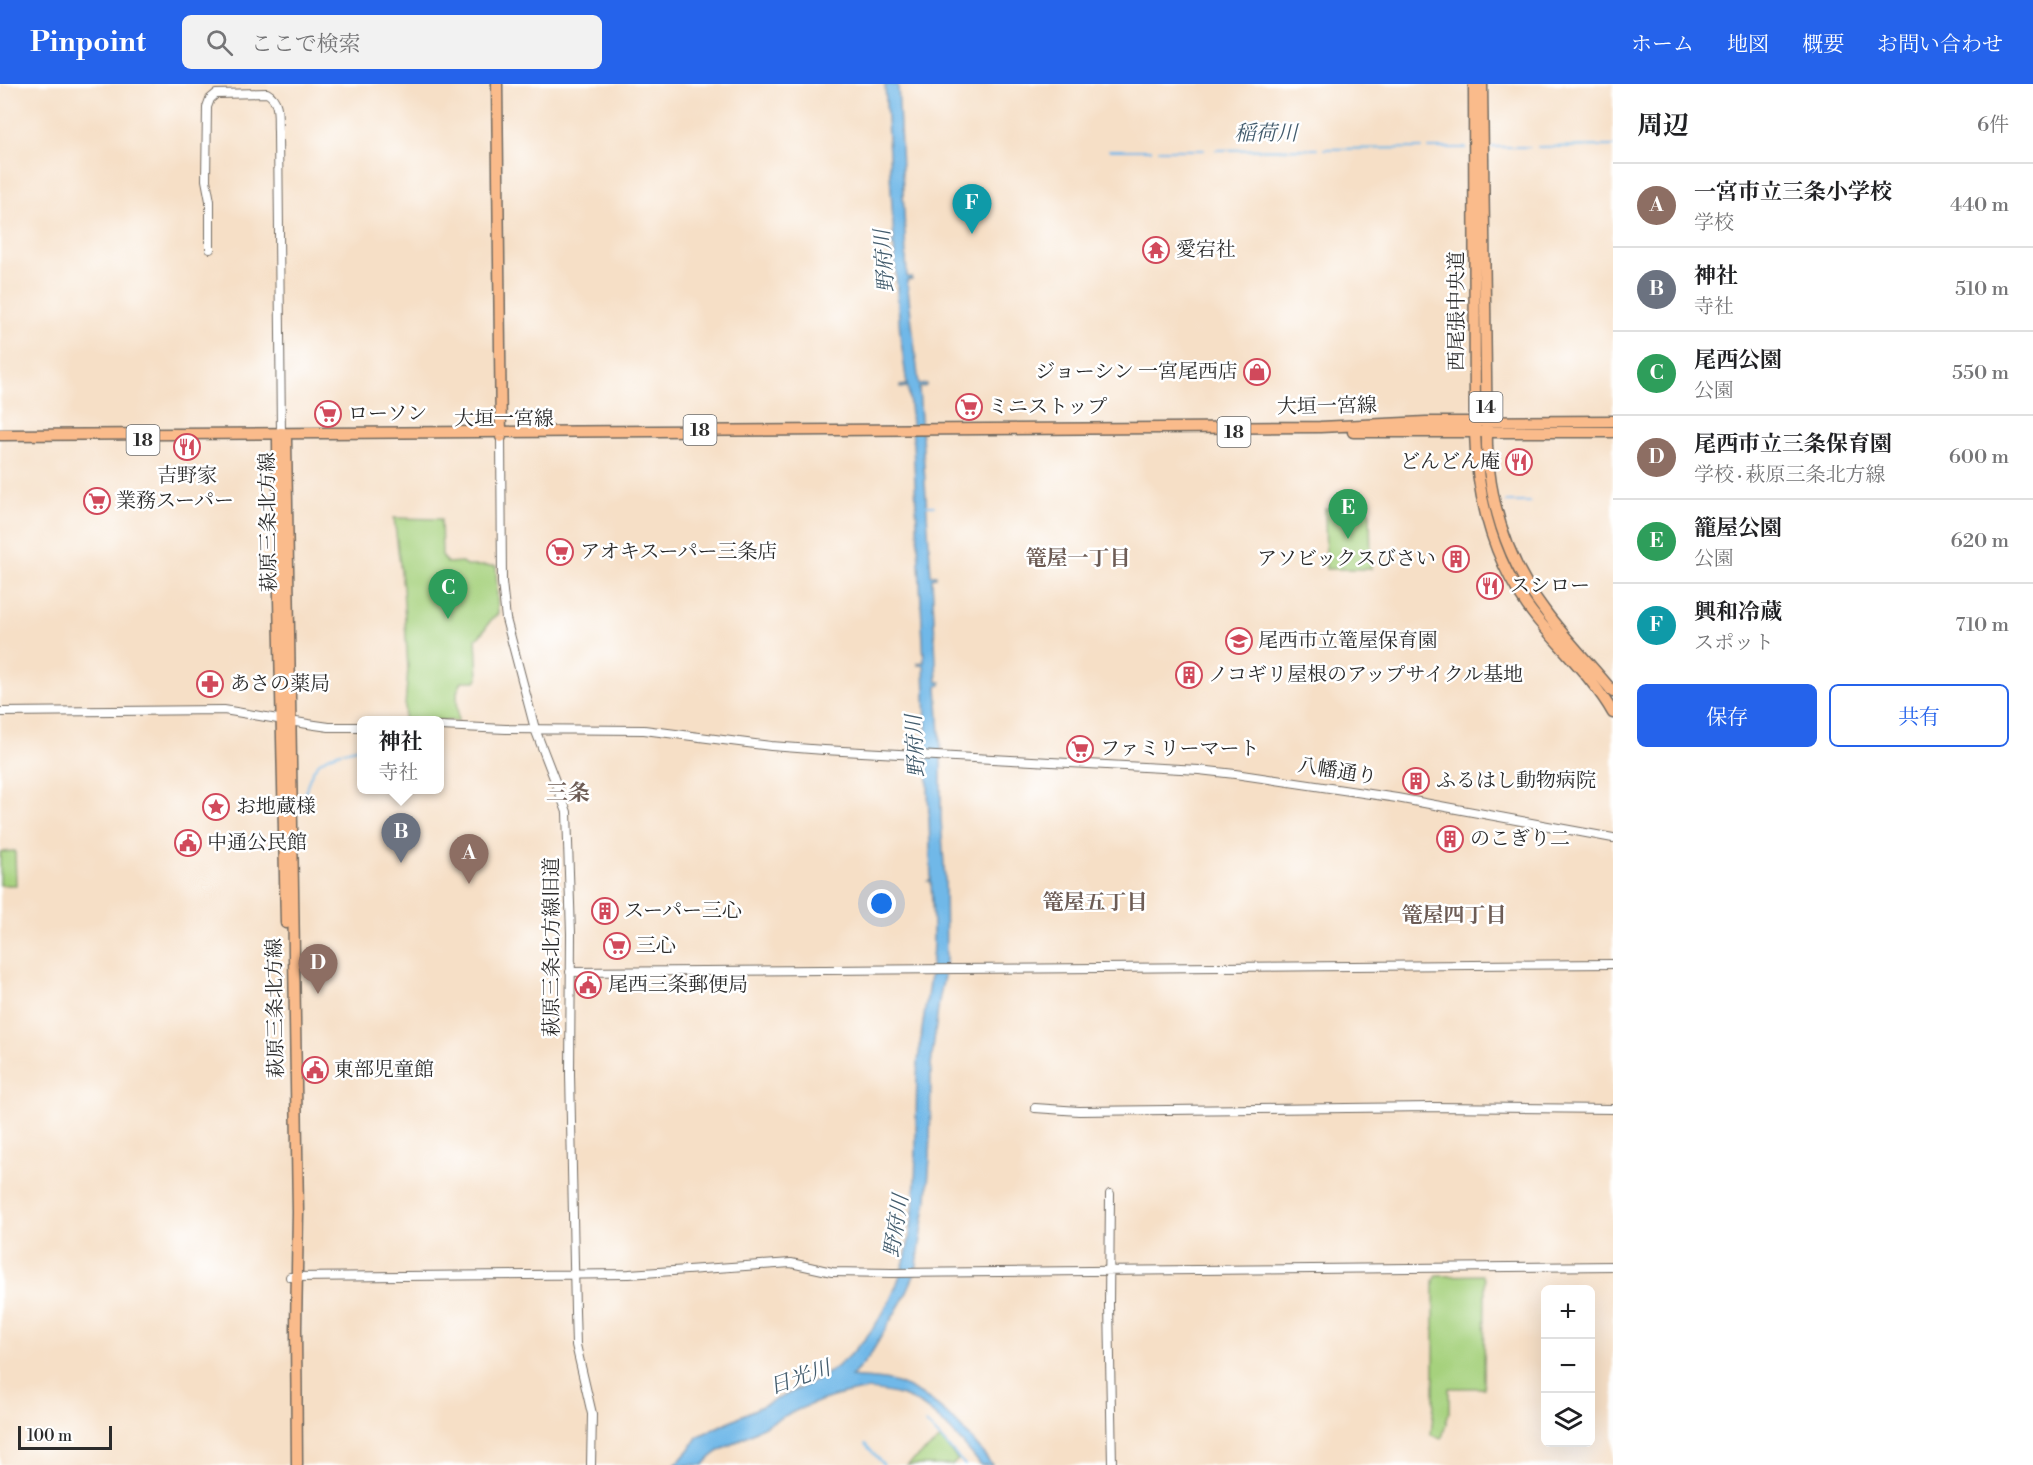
<!DOCTYPE html>
<html lang="ja">
<meta charset="utf-8">
<style>
body{margin:0;font-family:"Libre Bodoni","Noto Serif JP",serif;background:#f2f2f2;color:#202124}
.controls{position:absolute;right:18px;bottom:18px;display:grid;overflow:hidden;border-radius:9px;box-shadow:0 6px 24px #0002}
.controls button{width:54px;height:54px;display:grid;place-items:center;padding:0;border:0;border-bottom:2px solid #e0e0e0;background:#fff;color:#202124;font:30px sans-serif}
.scale{position:absolute;left:18px;bottom:15px;width:94px;box-sizing:border-box;padding-left:6px;border:3px solid #2b2b2b;border-top:0;font-size:16px;line-height:21px;white-space:nowrap;color:#2b2b2b;-webkit-text-stroke:4px #fff;paint-order:stroke}
.you{position:absolute;left:882px;top:820px;width:21px;height:21px;margin:-15px;border:4px solid #fff;border-radius:50%;background:#1a73e8;box-shadow:0 0 0 9px #1a73e833}
.badge{display:grid;place-items:center;width:39px;height:39px;border-radius:50%;background:#2563eb;color:#fff;font-size:20px;font-weight:700}
.pin{position:absolute;translate:-50% -50px;filter:drop-shadow(0 2px 3px #0008)}
.pin::after{content:'';position:absolute;top:32px;width:21px;height:18px;background:inherit;clip-path:polygon(0 0,100% 0,50% 100%)}
.popup{position:absolute;left:357px;top:632px;width:87px;height:78px;box-sizing:border-box;display:grid;place-content:center;border-radius:9px;background:#fff;filter:drop-shadow(0 2px 4px #0005);font-size:20px;white-space:nowrap;color:#757577}
.popup b{font-size:22px;color:#202124}
.popup::after{content:'';position:absolute;left:50%;top:100%;margin-left:-12px;border:12px solid transparent;border-top-color:#fff}
.list{margin:0;padding:0;list-style:none}
h2{display:flex;justify-content:space-between;align-items:center;height:78px;margin:0;padding:0 24px;font-size:26px}
h2 small{font-size:20px;font-weight:400;color:#757577}
.list li{display:grid;grid-template-columns:39px 1fr auto;gap:18px;align-items:center;box-sizing:border-box;height:84px;padding:0 24px;border-top:2px solid #e0e0e0}
.list b{display:block;font-size:22px;white-space:nowrap}
.list p{margin:0;font-size:20px;white-space:nowrap;color:#757577}
.list em{font-size:20px;font-style:normal;color:#757577}
.actions{display:flex;gap:12px;padding:18px 24px}
.actions a{flex:1;padding:14px 0;border:2px solid #2563eb;border-radius:9px;text-align:center;font-size:21px;color:#2563eb}
.actions .main{background:#2563eb;color:#fff}
.icon{flex:none;width:33px;height:33px;fill:none;stroke:currentColor;stroke-width:2;stroke-linecap:round;stroke-linejoin:round}
.map{position:relative;flex:none;width:1613px;height:1381px;overflow:hidden}
header{display:flex;align-items:center;gap:36px;box-sizing:border-box;height:84px;padding:0 30px;background:#2563eb;color:#fff}
header strong{font-size:28px}
nav{display:flex;gap:33px;margin-inline-start:auto;font-size:21px}
.search{width:420px;height:54px;background:#f2f2f2;display:flex;align-items:center;gap:15px;box-sizing:border-box;padding:0 21px;border-radius:9px;color:#757577;font-size:22px}
main{display:flex}
aside{flex:1;background:#fff}
.map>svg:first-child{display:block}
</style>
<header>
<strong>Pinpoint</strong>
<div class="search"><svg class="icon" aria-label="search" viewBox="0 0 24 24"><circle cx="10" cy="10" r="6"/><path d="M15 15l6 6"/></svg>ここで検索</div>
<nav><a>ホーム</a><a>地図</a><a>概要</a><a>お問い合わせ</a></nav>
</header>
<main>
<div class="map">
<svg width="1613" height="1381" viewBox="0 0 1613 1381">
<rect width="100%" height="100%" fill="#fff"/>
<filter id="ink" filterUnits="userSpaceOnUse"><feTurbulence type="fractalNoise" baseFrequency=".0167" numOctaves="2"/><feDisplacementMap in="SourceGraphic" scale="12" xChannelSelector="R" yChannelSelector="G"/><feConvolveMatrix kernelMatrix="1 2 1 2 8 2 1 2 1" color-interpolation-filters="sRGB"/></filter>
<filter id="wash" filterUnits="userSpaceOnUse"><feTurbulence type="fractalNoise" baseFrequency=".008" numOctaves="4" result="noise"/><feDisplacementMap in="SourceGraphic" scale="24" xChannelSelector="R" yChannelSelector="G"/><feGaussianBlur stdDeviation="1.35" result="paint"/><feColorMatrix in="noise" values="0 0 0 0 0 0 0 0 0 0 0 0 0 0 0 0 0 1.4 0 .05"/><feComposite in="paint" operator="in"/></filter>
<g filter="url(#wash)">
<rect width="100%" height="100%" fill="#f6dfc6"/>
<path fill="#a6d17d" stroke="#687e54" stroke-width="1.5" d="M 1325,425 L 1370,426 L 1371,485 L 1326,485 Z
M 394,434 L 441,435 L 442,471 L 447,479 L 462,478 L 466,482 L 496,482 L 498,530 C 487,536 486,548 476,555 L 478,594 L 476,597 L 462,597 L 457,608 L 458,637 L 404,635 L 408,585 L 403,504 Z
M 15,767 L 16,801 L 0,801 L 0,768 Z
M 1483,1191 L 1485,1195 L 1484,1304 L 1449,1304 L 1449,1328 L 1442,1354 L 1431,1351 L 1434,1319 L 1434,1196 L 1437,1192 Z
M 941,1355 L 958,1376 L 952,1381 L 907,1381 Z"/>
<path fill="#70b8e8" stroke="#4e728a" stroke-width="1.5" d="M 885,0 L 898,0 L 907,193 L 911,193 L 912,195 L 907,196 L 919,301 L 926,300 L 926,302 L 919,304 L 931,491 L 936,491 L 936,493 L 932,494 L 937,598 L 941,598 L 941,601 L 937,602 L 941,667 L 941,735 L 945,796 L 946,882 L 939,917 L 931,981 L 930,1073 L 927,1115 L 916,1187 L 905,1212 L 869,1273 L 851,1293 C 867,1295 882,1294 897,1299 C 936,1313 968,1348 992,1381 L 981,1381 C 963,1359 931,1321 903,1312 C 889,1308 873,1305 858,1307 C 818,1314 779,1333 745,1353 C 730,1362 714,1367 704,1381 L 675,1381 L 690,1365 L 697,1353 C 723,1340 749,1328 775,1316 C 798,1305 823,1295 842,1278 C 929,1203 913,1097 917,996 C 918,958 927,921 931,883 C 935,855 932,826 931,797 L 928,797 L 931,795 L 924,581 L 918,581 L 918,579 L 924,578 L 912,340 L 908,303 L 900,304 L 900,302 L 907,301 L 900,250 L 894,161 L 886,160 L 886,158 L 894,158 Z"/>
<g fill="none" stroke-linecap="round" stroke-linejoin="round">
<path stroke="#70b8e8" stroke-width="2" d="M 1492,63 L 1530,63
M 1538,63 L 1613,62
M 1429,64 L 1466,64
M 1324,65 L 1422,64
M 1109,66 L 1151,66
M 1159,66 L 1204,66
M 1216,66 L 1317,65
M 1506,418 L 1530,418
M 924,422 L 934,422
M 299,710 L 305,711 C 313,670 327,673 362,662
M 926,1339 L 965,1381
M 865,1360 L 884,1381"/>
</g>
</g>
<g filter="url(#ink)">
<g fill="none" stroke-linecap="round" stroke-linejoin="round">
<defs>
<path id="minor" d="M 210,165 L 210,117 L 206,96 L 207,23 L 210,15 L 216,10 L 267,9 C 281,17 277,34 278,48 L 281,349
M 501,353 L 502,498 L 506,535 L 535,645 L 567,728 L 571,850 L 570,990 L 575,1227 L 576,1261 L 592,1330 L 591,1381
M 0,628 L 224,626 L 308,640 L 329,643 L 362,643
M 440,642 L 506,645 L 644,646 L 771,662 L 824,666 L 1199,686 L 1235,690 L 1397,714 L 1613,754
M 570,888 L 1613,880
M 1035,1024 L 1079,1027 L 1432,1023 L 1613,1025
M 1110,1110 L 1109,1220 L 1112,1381
M 290,1193 L 629,1190 L 791,1179 L 832,1188 L 892,1189 L 1613,1182"/>
<path id="major" d="M 497,0 L 501,353
M 1474,0 L 1475,349 C 1477,417 1495,483 1538,536 C 1562,565 1595,597 1613,629
M 1482,0 L 1487,362 C 1490,423 1508,478 1545,527 C 1566,556 1591,581 1613,608
M 1353,348 L 1613,348
M 281,349 L 286,355 L 298,1128 L 296,1244 L 297,1381
M 281,349 L 278,355 L 279,515 L 286,839
M 0,351 L 1320,343 L 1426,338 L 1613,337"/>
</defs>
<use href="#minor" stroke="#726a61" stroke-width="10"/>
<use href="#major" stroke="#726a61" stroke-width="13"/>
<use href="#minor" stroke="#fff" stroke-width="8"/>
<use href="#major" stroke="#fabb8b" stroke-width="10"/>
</g>
</g>
<defs>
<symbol id="temple-ring" viewBox="-11 -11 22 22"><circle r="9.5" fill="#fff" stroke="#d1495b" stroke-width="1.5"/><path d="M0-6L5-2H3V0L6.5 2.5H4V6H1.5V3h-3V6H-4V2.5H-6.5L-3 0V-2H-5Z" fill="#d1495b"/></symbol>
<symbol id="shop-ring" viewBox="-11 -11 22 22"><circle r="9.5" fill="#fff" stroke="#d1495b" stroke-width="1.5"/><path d="M-5-2.5h2.3a2.7 3.5 0 0 1 5.4 0H5L5.5 6h-11ZM-1.5-2.5h3a1.5 2.3 0 0 0-3 0Z" fill="#d1495b"/></symbol>
<symbol id="supermarket-ring" viewBox="-11 -11 22 22"><circle r="9.5" fill="#fff" stroke="#d1495b" stroke-width="1.5"/><path d="M-6-5.5h2.5l.6 2H6L4.5 2H-2.5L-4.4-4H-6ZM-1.5 3.2a1.3 1.3 0 1 0 .1 0ZM3 3.2a1.3 1.3 0 1 0 .1 0Z" fill="#d1495b"/></symbol>
<symbol id="restaurant-ring" viewBox="-11 -11 22 22"><circle r="9.5" fill="#fff" stroke="#d1495b" stroke-width="1.5"/><path d="M-5-6h1v4h1v-4h1v4h1v-4h1v5L-1.5 .5V6h-2V.5L-5-1ZM5-6V6H3V1.5H1.5Q1.5-4 5-6Z" fill="#d1495b"/></symbol>
<symbol id="building-ring" viewBox="-11 -11 22 22"><circle r="9.5" fill="#fff" stroke="#d1495b" stroke-width="1.5"/><path d="M-4-6H4V6H1V3H-1V6H-4ZM-2.5-4.3h1.7v1.8h-1.7ZM.8-4.3h1.7v1.8H.8ZM-2.5-1h1.7V.8h-1.7ZM.8-1h1.7V.8H.8Z" fill="#d1495b"/></symbol>
<symbol id="school-ring" viewBox="-11 -11 22 22"><circle r="9.5" fill="#fff" stroke="#d1495b" stroke-width="1.5"/><path d="M0-5L7-2L0 1L-7-2ZM-4 1L0 2.5L4 1V4Q0 6-4 4Z" fill="#d1495b"/></symbol>
<symbol id="pharmacy-ring" viewBox="-11 -11 22 22"><circle r="9.5" fill="#fff" stroke="#d1495b" stroke-width="1.5"/><path d="M-2-6h4v4h4v4h-4v4h-4v-4h-4v-4h4Z" fill="#d1495b"/></symbol>
<symbol id="sight-ring" viewBox="-11 -11 22 22"><circle r="9.5" fill="#fff" stroke="#d1495b" stroke-width="1.5"/><path d="M0-6L1.8-2.2L6-1.7L2.9 1.2L3.7 5.4L0 3.3L-3.7 5.4L-2.9 1.2L-6-1.7L-1.8-2.2Z" fill="#d1495b"/></symbol>
<symbol id="civic-ring" viewBox="-11 -11 22 22"><circle r="9.5" fill="#fff" stroke="#d1495b" stroke-width="1.5"/><path d="M-.6-6.5H3V-4.5H.6V-3L4-1V1h2V6H-6V1h2V-1L-.6-3ZM-1.2 2.5V6h2.4V2.5Z" fill="#d1495b"/></symbol>
</defs>
<g fill-rule="evenodd">
<use href="#temple-ring" x="1141" y="151" width="30" height="30"/>
<use href="#shop-ring" x="1242" y="273" width="30" height="30"/>
<use href="#supermarket-ring" x="954" y="308" width="30" height="30"/>
<use href="#supermarket-ring" x="313" y="315" width="30" height="30"/>
<use href="#restaurant-ring" x="172" y="348" width="30" height="30"/>
<use href="#restaurant-ring" x="1504" y="363" width="30" height="30"/>
<use href="#supermarket-ring" x="82" y="402" width="30" height="30"/>
<use href="#supermarket-ring" x="545" y="453" width="30" height="30"/>
<use href="#building-ring" x="1441" y="460" width="30" height="30"/>
<use href="#restaurant-ring" x="1475" y="487" width="30" height="30"/>
<use href="#school-ring" x="1224" y="542" width="30" height="30"/>
<use href="#building-ring" x="1174" y="576" width="30" height="30"/>
<use href="#pharmacy-ring" x="195" y="585" width="30" height="30"/>
<use href="#supermarket-ring" x="1065" y="650" width="30" height="30"/>
<use href="#building-ring" x="1401" y="682" width="30" height="30"/>
<use href="#sight-ring" x="201" y="708" width="30" height="30"/>
<use href="#building-ring" x="1435" y="740" width="30" height="30"/>
<use href="#civic-ring" x="173" y="744" width="30" height="30"/>
<use href="#building-ring" x="590" y="812" width="30" height="30"/>
<use href="#supermarket-ring" x="602" y="847" width="30" height="30"/>
<use href="#civic-ring" x="573" y="886" width="30" height="30"/>
<use href="#civic-ring" x="300" y="971" width="30" height="30"/>
</g>
<g text-anchor="middle" dominant-baseline="central" stroke-width="5" stroke-linejoin="round" paint-order="stroke">
<g fill="#fff" stroke="#6b6b6b" stroke-width="1.5">
<rect x="1469.5" y="308" width="33" height="30" rx="4.5"/>
<rect x="683.5" y="331" width="33" height="30" rx="4.5"/>
<rect x="1217.5" y="333" width="33" height="30" rx="4.5"/>
<rect x="126.5" y="341" width="33" height="30" rx="4.5"/>
</g>
<g font-size="18" font-weight="bold" fill="#2b2b2b">
<text x="1486" y="323">14</text>
<text x="700" y="346">18</text>
<text x="1234" y="348">18</text>
<text x="143" y="356">18</text>
</g>
<g font-size="20" fill="#2b2b2b" stroke="#fff" text-anchor="start">
<text x="1176" y="166">愛宕社</text>
<text x="1238" y="288" text-anchor="end">ジョーシン 一宮尾西店</text>
<text x="988" y="323">ミニストップ</text>
<text x="348" y="330">ローソン</text>
<text x="1500" y="378" text-anchor="end">どんどん庵</text>
<text x="187" y="392" text-anchor="middle">吉野家</text>
<text x="116" y="417">業務スーパー</text>
<text x="580" y="468">アオキスーパー三条店</text>
<text x="1436" y="475" text-anchor="end">アソビックスびさい</text>
<text x="1510" y="502">スシロー</text>
<text x="1258" y="557">尾西市立篭屋保育園</text>
<text x="1208" y="591">ノコギリ屋根のアップサイクル基地</text>
<text x="230" y="600">あさの薬局</text>
<text x="1100" y="665">ファミリーマート</text>
<text x="1436" y="697">ふるはし動物病院</text>
<text x="236" y="723">お地蔵様</text>
<text x="1470" y="755">のこぎり二</text>
<text x="207" y="759">中通公民館</text>
<text x="624" y="827">スーパー三心</text>
<text x="636" y="862">三心</text>
<text x="608" y="901">尾西三条郵便局</text>
<text x="334" y="986">東部児童館</text>
</g>
<g font-size="20" fill="#2b2b2b" stroke="#fff">
<text transform="translate(1457 227) rotate(-90)">西尾張中央道</text>
<text transform="translate(1327 323) rotate(-1)">大垣一宮線</text>
<text x="504" y="335">大垣一宮線</text>
<text transform="translate(269 438) rotate(-91)">萩原三条北方線</text>
<text transform="translate(1337 688) rotate(9)">八幡通り</text>
<text transform="translate(552 863) rotate(-90)">萩原三条北方線旧道</text>
<text transform="translate(276 924) rotate(-91)">萩原三条北方線</text>
</g>
<g font-size="21" font-style="italic" fill="#435c6d" stroke="#fff">
<text x="1266" y="50">稲荷川</text>
<text transform="translate(885 177) rotate(-94)">野府川</text>
<text transform="translate(916 662) rotate(-93)">野府川</text>
<text transform="translate(897 1142) rotate(-81)">野府川</text>
<text transform="translate(800 1294) rotate(-19)">日光川</text>
</g>
<g font-size="21" font-weight="bold" fill="#6d5c55" stroke="#fff">
<text x="1078" y="475">篭屋一丁目</text>
<text x="1095" y="819">篭屋五丁目</text>
<text x="1454" y="832">篭屋四丁目</text>
</g>
<g font-size="22" font-weight="bold" fill="#6d5c55" stroke="#fff">
<text x="568" y="709">三条</text>
</g>
</g>
</svg>
<div class="controls">
<button>+</button>
<button>−</button>
<button><svg class="icon" aria-label="layers" viewBox="0 0 24 24"><path d="M12 4l9 5-9 5-9-5zM3 14l9 5 9-5"/></svg></button>
</div>
<div class="scale">100 m</div>
<div class="you"></div>
<div class="pin badge" style="left:469px;top:800px;background:#8d6e63">A</div>
<div class="pin badge" style="left:401px;top:779px;background:#6b7280">B</div>
<div class="popup"><b>神社</b>寺社</div>
<div class="pin badge" style="left:448px;top:535px;background:#2e9e5b">C</div>
<div class="pin badge" style="left:318px;top:910px;background:#8d6e63">D</div>
<div class="pin badge" style="left:1348px;top:455px;background:#2e9e5b">E</div>
<div class="pin badge" style="left:972px;top:150px;background:#0f9aa8">F</div>
</div>
<aside>
<h2>周辺<small>6件</small></h2>
<ul class="list">
<li><span class="badge" style="background:#8d6e63">A</span><div><b>一宮市立三条小学校</b><p>学校</p></div><em>440 m</em></li>
<li><span class="badge" style="background:#6b7280">B</span><div><b>神社</b><p>寺社</p></div><em>510 m</em></li>
<li><span class="badge" style="background:#2e9e5b">C</span><div><b>尾西公園</b><p>公園</p></div><em>550 m</em></li>
<li><span class="badge" style="background:#8d6e63">D</span><div><b>尾西市立三条保育園</b><p>学校 · 萩原三条北方線</p></div><em>600 m</em></li>
<li><span class="badge" style="background:#2e9e5b">E</span><div><b>籠屋公園</b><p>公園</p></div><em>620 m</em></li>
<li><span class="badge" style="background:#0f9aa8">F</span><div><b>興和冷蔵</b><p>スポット</p></div><em>710 m</em></li>
</ul>
<div class="actions"><a class="main">保存</a><a>共有</a></div>
</aside>
</main>
